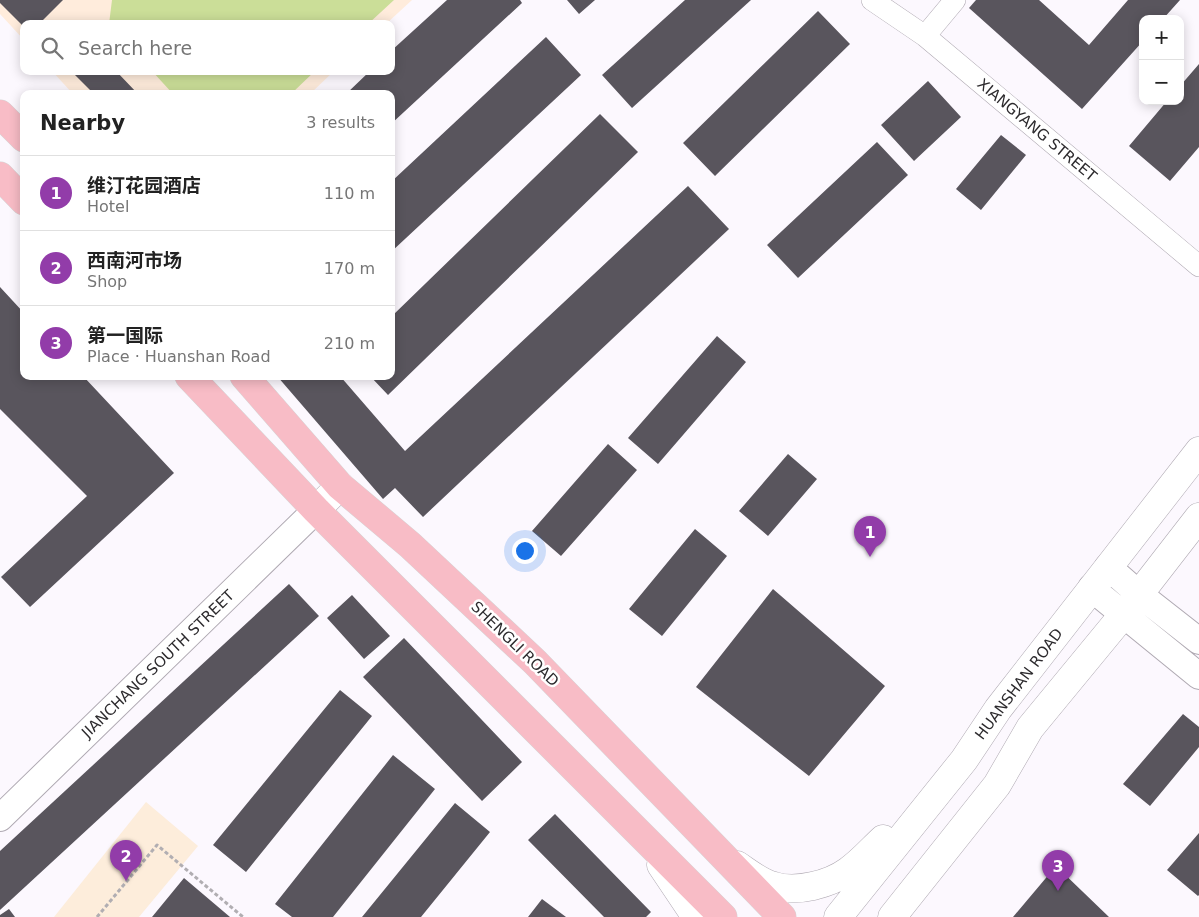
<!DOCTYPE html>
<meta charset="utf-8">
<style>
body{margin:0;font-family:"DejaVu Sans","Noto Sans SC",sans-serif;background:#f2f2f2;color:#222}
.controls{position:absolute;right:15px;top:15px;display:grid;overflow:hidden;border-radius:10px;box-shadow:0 2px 12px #0003}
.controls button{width:45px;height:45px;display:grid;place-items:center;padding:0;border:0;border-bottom:1px solid #e0e0e0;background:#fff;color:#222;font:25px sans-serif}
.you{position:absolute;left:524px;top:550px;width:18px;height:18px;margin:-12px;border:4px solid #fff;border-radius:50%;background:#1a73e8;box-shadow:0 0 0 8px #1a73e833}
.badge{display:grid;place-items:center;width:32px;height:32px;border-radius:50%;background:#923ca9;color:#fff;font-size:16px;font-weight:700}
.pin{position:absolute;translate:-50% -41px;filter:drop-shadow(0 1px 2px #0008)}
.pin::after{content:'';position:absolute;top:26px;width:18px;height:15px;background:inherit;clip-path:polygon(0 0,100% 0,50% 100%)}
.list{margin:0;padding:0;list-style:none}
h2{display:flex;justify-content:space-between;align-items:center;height:65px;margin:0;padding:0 20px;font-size:21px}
h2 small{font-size:16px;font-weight:400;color:#767676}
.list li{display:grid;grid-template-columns:32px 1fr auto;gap:15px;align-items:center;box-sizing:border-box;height:75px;padding:0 20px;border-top:1px solid #e0e0e0}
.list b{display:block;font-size:19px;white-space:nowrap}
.list p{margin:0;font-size:16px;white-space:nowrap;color:#767676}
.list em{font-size:16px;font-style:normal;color:#767676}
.icon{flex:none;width:28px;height:28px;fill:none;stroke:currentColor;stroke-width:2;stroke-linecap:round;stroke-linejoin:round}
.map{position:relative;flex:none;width:1199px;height:917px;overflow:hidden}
.search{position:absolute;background:#fff;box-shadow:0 2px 12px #0003;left:20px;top:20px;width:375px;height:55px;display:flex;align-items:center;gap:12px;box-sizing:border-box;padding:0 18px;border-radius:10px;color:#767676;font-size:19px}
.panel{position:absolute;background:#fff;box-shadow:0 2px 12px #0003;left:20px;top:90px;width:375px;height:290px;border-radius:10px}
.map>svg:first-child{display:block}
</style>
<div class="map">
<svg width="1199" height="917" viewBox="0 0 1199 917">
<rect width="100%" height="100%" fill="#fcf8fe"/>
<path fill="#fdeddb" d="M 146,802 L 198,846 L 139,917 L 54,917 Z"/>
<path fill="#ffecdc" d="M 0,0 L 412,0 L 386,24 L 24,24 L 24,40 L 0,14 Z
M 52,71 L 334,71 L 310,94 L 73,94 Z"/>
<path fill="#cbde98" d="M 112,0 L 394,0 L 368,24 L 109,24 Z
M 152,71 L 315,71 L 291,94 L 173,94 Z"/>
<path fill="#59555d" d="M 0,0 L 63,0 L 39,24 L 24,24 L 24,27 L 0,3 Z
M 447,0 L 520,0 L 522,3 L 391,124 L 391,94 L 346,94 L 370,71 L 391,71 L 391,51 Z
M 567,0 L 595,0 L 579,14 Z
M 685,0 L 751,0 L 632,108 L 602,75 Z
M 976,0 L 1039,0 L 1089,45 L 1128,0 L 1180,0 L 1163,19 L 1143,19 L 1143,41 L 1082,109 L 969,8 Z
M 818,11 L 850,44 L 715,176 L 683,143 Z
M 546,37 L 581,75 L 391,252 L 391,182 Z
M 1199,64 L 1199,147 L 1170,181 L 1129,146 L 1167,101 L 1180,101 L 1180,86 Z
M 71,71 L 116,71 L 138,94 L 94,94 Z
M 928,81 L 961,117 L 914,161 L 881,125 Z
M 600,114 L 638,152 L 388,395 L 370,376 L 391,376 L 391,317 Z
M 1001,135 L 1026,155 L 981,210 L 956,189 Z
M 877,142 L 908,175 L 798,278 L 767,245 Z
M 688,186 L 729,229 L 423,517 L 395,488 L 383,499 L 277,376 L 340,376 L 405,451 Z
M 0,287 L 24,313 L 24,376 L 83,376 L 174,473 L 30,607 L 1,577 L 87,496 L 0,409 Z
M 717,336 L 746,362 L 658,464 L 628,438 Z
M 608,444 L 637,470 L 561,556 L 532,531 Z
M 788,454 L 817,479 L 768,536 L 739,511 Z
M 695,529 L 727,556 L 662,636 L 629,609 Z
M 289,584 L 319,616 L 0,910 L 0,851 Z
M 773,589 L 885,686 L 809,776 L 696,687 Z
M 352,595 L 390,636 L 364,659 L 327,618 Z
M 404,638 L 522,762 L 482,801 L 363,677 Z
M 340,690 L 372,716 L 246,872 L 213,845 Z
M 1183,714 L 1199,727 L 1199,747 L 1150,806 L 1123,784 Z
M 393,755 L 435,789 L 333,917 L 292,917 L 275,904 Z
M 455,803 L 490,832 L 421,917 L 362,917 Z
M 555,814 L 651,912 L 646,917 L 604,917 L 528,840 Z
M 1199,833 L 1199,895 L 1198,896 L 1167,870 Z
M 1056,866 L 1109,917 L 1013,917 Z
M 184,878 L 230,917 L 152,917 Z
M 542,899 L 566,917 L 528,917 Z
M 9,909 L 15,917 L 0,917 L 0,915 Z"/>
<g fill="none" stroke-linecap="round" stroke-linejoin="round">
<defs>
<path id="minor" d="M 872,0 L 925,36 L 1199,266
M 925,36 L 955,0"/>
<path id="tertiary" d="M 1108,567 L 1139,594 L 1199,641
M 1091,588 L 1199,676
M 0,818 L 316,510"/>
<path id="secondary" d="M 316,510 L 340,486
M 661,865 L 696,917
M 737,865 C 749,873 761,883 774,886 C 797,893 830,884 848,871 C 861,862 872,849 883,839
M 838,917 L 964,760 L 998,709 L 1199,451
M 892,917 L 997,785 L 1030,728 L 1123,615 L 1199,517"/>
<path id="primary" d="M 0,114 L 24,138
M 0,176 L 24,201
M 189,376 L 316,510 L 723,917
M 244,376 L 340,486 L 410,545 L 535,662 L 782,917"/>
</defs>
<use href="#minor" stroke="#afa9b2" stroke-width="22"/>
<use href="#tertiary" stroke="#afa9b2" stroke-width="28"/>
<use href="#secondary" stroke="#afa9b2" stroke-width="29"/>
<use href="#primary" stroke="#d5d5d5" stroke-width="29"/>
<path stroke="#b1aeb2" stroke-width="3" stroke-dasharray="4 2.5" stroke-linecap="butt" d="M 97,917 L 157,845 L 243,917"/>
<use href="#minor" stroke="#fff" stroke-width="21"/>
<use href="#tertiary" stroke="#fff" stroke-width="26"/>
<use href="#secondary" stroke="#fff" stroke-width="28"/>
<use href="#primary" stroke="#f8bcc6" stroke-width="28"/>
</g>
<g text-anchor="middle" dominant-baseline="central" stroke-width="5" stroke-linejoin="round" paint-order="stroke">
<g font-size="15" fill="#2d2b2e" stroke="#fff">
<text transform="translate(1037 130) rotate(40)">XIANGYANG STREET</text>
<text transform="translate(515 644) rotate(44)">SHENGLI ROAD</text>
<text transform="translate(158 664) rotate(-44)">JIANCHANG SOUTH STREET</text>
<text transform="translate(1019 684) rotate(-53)">HUANSHAN ROAD</text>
</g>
</g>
</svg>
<div class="controls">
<button>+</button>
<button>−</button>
</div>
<div class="you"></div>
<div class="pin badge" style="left:870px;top:557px">1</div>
<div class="pin badge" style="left:126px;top:881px">2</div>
<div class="pin badge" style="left:1058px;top:891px">3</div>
<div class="search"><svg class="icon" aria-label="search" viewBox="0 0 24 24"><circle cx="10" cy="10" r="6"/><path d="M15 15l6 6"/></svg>Search here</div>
<section class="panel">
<h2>Nearby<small>3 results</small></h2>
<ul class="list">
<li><span class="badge">1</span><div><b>维汀花园酒店</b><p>Hotel</p></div><em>110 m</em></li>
<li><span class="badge">2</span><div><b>西南河市场</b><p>Shop</p></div><em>170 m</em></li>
<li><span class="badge">3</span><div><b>第一国际</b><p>Place · Huanshan Road</p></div><em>210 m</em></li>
</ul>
</section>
</div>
